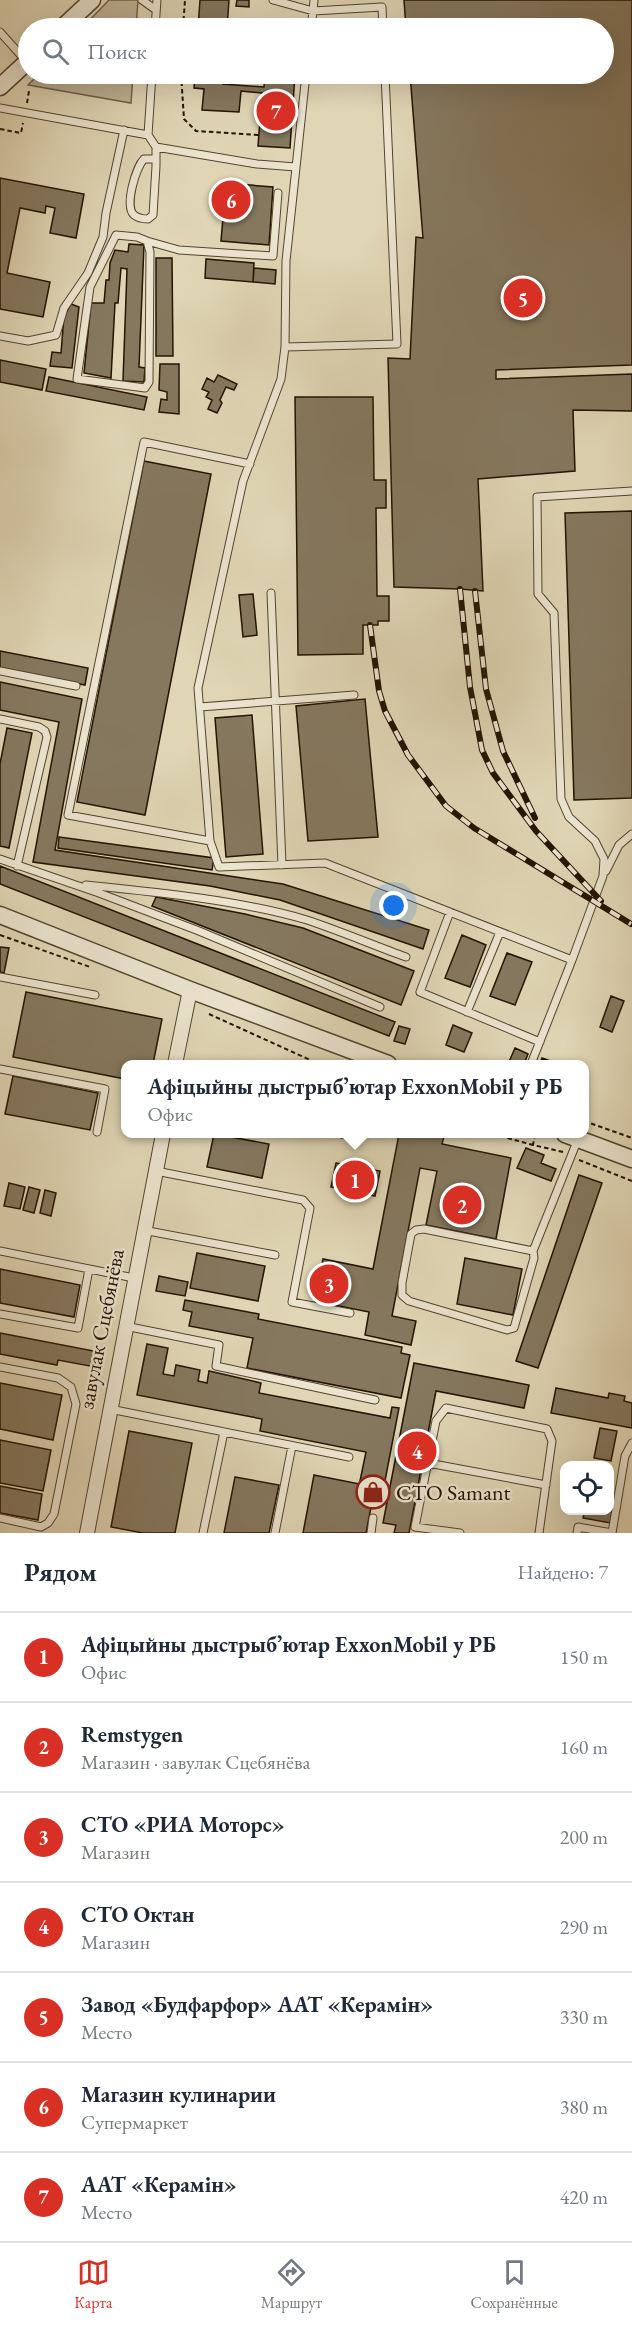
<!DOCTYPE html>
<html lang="ru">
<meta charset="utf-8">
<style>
body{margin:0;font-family:"EB Garamond",serif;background:#f6f6f7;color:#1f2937}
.controls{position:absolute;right:18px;bottom:18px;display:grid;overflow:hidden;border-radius:12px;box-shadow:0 6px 24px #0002}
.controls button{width:54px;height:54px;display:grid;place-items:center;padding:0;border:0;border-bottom:2px solid #e0e1e3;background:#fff;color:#1f2937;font:30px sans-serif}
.you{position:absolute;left:394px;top:906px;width:21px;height:21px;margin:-15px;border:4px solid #fff;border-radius:50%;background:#1a73e8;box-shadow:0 0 0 9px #1a73e833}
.badge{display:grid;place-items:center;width:39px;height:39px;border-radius:50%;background:#d93025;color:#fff;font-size:20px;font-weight:700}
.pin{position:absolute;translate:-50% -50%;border:3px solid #fff;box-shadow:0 2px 6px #0006}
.popup{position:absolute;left:121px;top:1060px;width:468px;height:78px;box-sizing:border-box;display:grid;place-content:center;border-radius:12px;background:#fff;filter:drop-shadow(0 2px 4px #0005);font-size:20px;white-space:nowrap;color:#747a83}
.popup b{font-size:22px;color:#1f2937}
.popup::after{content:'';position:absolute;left:50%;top:100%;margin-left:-12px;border:12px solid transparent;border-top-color:#fff}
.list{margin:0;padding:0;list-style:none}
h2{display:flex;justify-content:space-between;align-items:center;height:78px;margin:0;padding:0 24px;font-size:26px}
h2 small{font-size:20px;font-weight:400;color:#747a83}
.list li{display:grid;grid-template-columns:39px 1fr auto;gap:18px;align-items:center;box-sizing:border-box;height:90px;padding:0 24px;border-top:2px solid #e0e1e3}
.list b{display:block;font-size:22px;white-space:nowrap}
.list p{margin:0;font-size:20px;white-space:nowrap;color:#747a83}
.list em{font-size:20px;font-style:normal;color:#747a83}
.icon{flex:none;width:33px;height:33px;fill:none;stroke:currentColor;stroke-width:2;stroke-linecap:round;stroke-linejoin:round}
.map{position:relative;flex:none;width:632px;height:1533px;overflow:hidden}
.search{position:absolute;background:#fff;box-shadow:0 6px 24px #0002;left:18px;right:18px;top:18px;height:66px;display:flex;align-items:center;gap:15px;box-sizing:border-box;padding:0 21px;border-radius:33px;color:#747a83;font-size:22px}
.sheet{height:708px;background:#fff}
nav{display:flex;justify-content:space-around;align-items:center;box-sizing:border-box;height:84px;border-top:2px solid #e0e1e3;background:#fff;font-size:16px;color:#747a83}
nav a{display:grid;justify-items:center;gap:3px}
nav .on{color:#d93025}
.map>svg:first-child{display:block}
</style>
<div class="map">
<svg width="632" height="1533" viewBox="0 0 632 1533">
<rect width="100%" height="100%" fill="#e0d6b5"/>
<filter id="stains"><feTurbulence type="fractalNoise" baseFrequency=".00333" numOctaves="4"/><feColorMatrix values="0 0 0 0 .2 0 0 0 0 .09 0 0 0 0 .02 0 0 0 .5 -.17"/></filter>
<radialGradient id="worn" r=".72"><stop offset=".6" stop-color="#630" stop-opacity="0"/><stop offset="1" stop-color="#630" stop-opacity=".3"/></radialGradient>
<path fill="#c0b596" stroke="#72644c" stroke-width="1.5" d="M 109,0 L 138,0 L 136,28 L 82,28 Z
M 39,74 L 133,74 L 131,103 L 28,85 Z"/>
<path fill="#85785f" stroke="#231301" stroke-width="1.5" d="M 200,0 L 229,0 L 227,28 L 198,28 Z
M 237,0 L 249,0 L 249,7 L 236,6 Z
M 404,0 L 632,0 L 632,365 L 496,370 L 496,379 L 632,374 L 632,411 L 573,410 L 575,471 L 478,479 L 483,591 L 460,589 L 394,587 L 388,358 L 410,359 L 416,237 L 423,238 L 410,74 L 604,74 L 604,28 L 406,28 Z
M 195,74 L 224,74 L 223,84 L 264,87 L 265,74 L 295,74 L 290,148 L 258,146 L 262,93 L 241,91 L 239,112 L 202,110 L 204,89 L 194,88 Z
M 0,178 L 84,194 L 76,238 L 50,233 L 55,208 L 46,206 L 45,213 L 20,208 L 7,273 L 50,282 L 43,317 L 0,309 Z
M 226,183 L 273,187 L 269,245 L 221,241 Z
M 129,244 L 144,245 L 139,367 L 145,368 L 144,382 L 123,381 L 127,269 L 121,268 L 118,303 L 115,303 L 111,378 L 84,373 L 91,303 L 104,303 L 106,280 L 109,280 L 110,263 L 115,250 L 128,252 Z
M 156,258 L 172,258 L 173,356 L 156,356 Z
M 206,259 L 254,263 L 253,282 L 205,278 Z
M 254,268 L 276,270 L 275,284 L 253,282 Z
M 71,304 L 79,307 L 72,368 L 50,366 L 52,352 L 61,353 L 64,316 Z
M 0,360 L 46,369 L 42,390 L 0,382 Z
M 160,364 L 179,364 L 179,414 L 159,412 L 161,399 L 167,400 L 167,392 L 159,390 Z
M 218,375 L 237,384 L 234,390 L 226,387 L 220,400 L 222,403 L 217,413 L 208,409 L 212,400 L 206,397 L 209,392 L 202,389 L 207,378 L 214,382 Z
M 49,377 L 147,397 L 144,410 L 46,391 Z
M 295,397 L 373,397 L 374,480 L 386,480 L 386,508 L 376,508 L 377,596 L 389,596 L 389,621 L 378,621 L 378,625 L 363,625 L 363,654 L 298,655 Z
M 144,461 L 211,474 L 145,815 L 77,802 Z
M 632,511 L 632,798 L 574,800 L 565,513 Z
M 253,594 L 257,635 L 243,637 L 239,595 Z
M 0,651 L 88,668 L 85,685 L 0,668 Z
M 0,682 L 82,699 L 55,850 L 283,884 L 429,930 L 423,949 L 280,900 L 210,886 L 33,862 L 59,722 L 0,710 Z
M 365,699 L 378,837 L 308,841 L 296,706 Z
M 252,715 L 263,854 L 226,857 L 215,718 Z
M 7,728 L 32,733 L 9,848 L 0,846 L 0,764 Z
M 59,837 L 214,858 L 212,870 L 58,848 Z
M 0,866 L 395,1022 L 389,1036 L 0,884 Z
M 156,897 L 245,914 L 303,928 L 414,971 L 401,1005 L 152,906 Z
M 462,935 L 486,945 L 470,987 L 445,978 Z
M 0,947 L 9,948 L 4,973 L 0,972 Z
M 507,953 L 532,962 L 515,1005 L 490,996 Z
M 26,992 L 162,1019 L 153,1064 L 125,1064 L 125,1079 L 13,1057 Z
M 611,996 L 624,1001 L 612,1032 L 600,1027 Z
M 453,1025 L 472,1033 L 464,1052 L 446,1045 Z
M 399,1026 L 410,1029 L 405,1044 L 394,1041 Z
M 515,1048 L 528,1054 L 524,1064 L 508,1064 Z
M 542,1058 L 559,1064 L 540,1064 Z
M 13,1076 L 98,1093 L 90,1130 L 5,1114 Z
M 214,1134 L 269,1144 L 262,1178 L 207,1167 Z
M 399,1134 L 432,1134 L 444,1136 L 442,1144 L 511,1158 L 496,1239 L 426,1225 L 437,1171 L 420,1168 L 392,1316 L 416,1321 L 411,1345 L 365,1335 L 369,1312 L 315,1301 L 323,1259 L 373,1269 Z
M 526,1148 L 544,1155 L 541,1163 L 556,1169 L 551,1181 L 517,1168 Z
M 336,1163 L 380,1171 L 375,1196 L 331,1187 Z
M 579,1175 L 602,1183 L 538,1368 L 516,1361 Z
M 9,1183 L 25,1187 L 20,1209 L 4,1206 Z
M 29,1187 L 40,1190 L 34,1213 L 23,1210 Z
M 45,1190 L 56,1193 L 51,1216 L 40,1213 Z
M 197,1253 L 265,1266 L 258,1301 L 190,1288 Z
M 465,1258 L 522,1269 L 513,1315 L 457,1304 Z
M 0,1269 L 80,1285 L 74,1317 L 0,1303 Z
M 159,1276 L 188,1282 L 185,1296 L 156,1291 Z
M 185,1300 L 259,1314 L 258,1319 L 402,1347 L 401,1353 L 410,1355 L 401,1398 L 247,1368 L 253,1338 L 189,1326 L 192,1312 L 183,1310 Z
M 0,1333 L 99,1352 L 95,1367 L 58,1360 L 57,1365 L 0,1354 Z
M 147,1344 L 168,1348 L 163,1374 L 174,1376 L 176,1365 L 200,1370 L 198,1381 L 207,1383 L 209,1371 L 261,1383 L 259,1393 L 390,1418 L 392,1407 L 399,1408 L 384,1486 L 360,1481 L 366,1452 L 260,1431 L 262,1419 L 137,1395 Z
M 414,1363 L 529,1385 L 524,1408 L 436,1391 L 409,1533 L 394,1533 L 396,1525 L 383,1523 Z
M 0,1383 L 62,1395 L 53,1440 L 0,1429 Z
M 556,1388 L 608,1398 L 609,1393 L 625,1396 L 624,1401 L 632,1403 L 632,1428 L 551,1413 Z
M 600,1428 L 617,1431 L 611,1461 L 594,1458 Z
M 129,1431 L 192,1443 L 175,1533 L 143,1533 L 111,1527 Z
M 0,1440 L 51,1450 L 43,1491 L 0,1483 Z
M 314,1475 L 375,1487 L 366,1533 L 303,1533 Z
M 235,1477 L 279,1485 L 269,1533 L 224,1533 Z
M 0,1486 L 42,1494 L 38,1520 L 0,1513 Z
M 610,1499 L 615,1500 L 610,1523 L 583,1518 L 585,1510 L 610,1510 Z"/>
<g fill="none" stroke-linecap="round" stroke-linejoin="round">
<defs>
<path id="service" d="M 142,0 L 156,10
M 273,0 L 313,11 L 314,0
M 155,28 L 157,0
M 311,28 L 313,11 L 382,7 L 383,28
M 0,32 L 26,61
M 152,74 L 148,135 L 156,147 L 156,166 L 153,215 L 148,219 C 144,219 138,218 134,215 C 124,206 136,167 144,159 L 156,159
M 306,74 L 286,261 L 285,347 L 281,379 L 243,481 L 198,688 L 210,841 L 219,867 L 325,863 L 572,960 L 531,1064
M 0,108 L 148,135
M 156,147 L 257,164 L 296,167
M 116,235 L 137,237 L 147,241 L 150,252 L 149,382 L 145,388 L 77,379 L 90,287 Z
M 147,241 L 179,250 L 273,256 L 278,193
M 0,336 L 28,341 L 56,335 L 64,308 L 88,273 L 103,237 L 106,213 L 124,130
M 285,347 L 397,344 L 385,74
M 271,593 L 282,865
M 0,671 L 76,686
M 200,707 L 354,695
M 0,719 L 39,727 L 45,731 L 47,737 L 17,866
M 210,841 L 68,815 L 144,442 L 250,464
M 0,859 L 99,893 L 199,931 L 380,1007
M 606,871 L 619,845 L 632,834
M 86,885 C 156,892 239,900 307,920 C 340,931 373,945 406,957
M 450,912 L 420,992 L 540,1042
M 572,960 L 603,876 L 604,859 L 595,841 L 569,817 L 561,799 L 554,613 L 538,594 L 537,497 L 632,491
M 0,977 L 95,995
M 467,1012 L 500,932
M 0,1069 L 105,1089 L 97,1132
M 341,1134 L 359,1137 L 360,1134
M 156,1171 L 303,1200 L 310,1208 L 292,1302 L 350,1313
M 143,1230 L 275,1255
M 0,1251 L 134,1278
M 533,1251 L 424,1229 L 416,1230 L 411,1234 L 402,1283 L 402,1295 L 409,1301 L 507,1330 L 514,1328 L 534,1258 L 533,1251 L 578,1139
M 0,1314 L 78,1328 L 89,1269
M 125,1326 L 219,1345 L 216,1366 L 375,1400
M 0,1367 L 58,1378 L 71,1387 L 76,1404 L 54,1514 L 48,1523 L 41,1527 L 0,1518
M 110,1409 L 349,1457
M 428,1463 L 546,1485
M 203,1533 L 224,1432
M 275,1533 L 292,1446
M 371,1533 L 373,1518
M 460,1533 L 415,1527 L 436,1421 L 446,1408 L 547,1429 L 552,1441 L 539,1533
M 577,1533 L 578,1527 L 612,1533
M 612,1533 L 625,1456 L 632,1443"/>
<path id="minor" d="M 175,1064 L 190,990
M 87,1533 L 163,1134"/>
<path id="tertiary" d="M 62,28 L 92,0
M 0,87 L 28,61
M 0,915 L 190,990 L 388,1064
M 565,1134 L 632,1159"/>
</defs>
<use href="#service" stroke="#52442e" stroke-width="9"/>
<use href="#minor" stroke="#52442e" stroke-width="16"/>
<use href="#tertiary" stroke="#52442e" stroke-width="19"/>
<path stroke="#231301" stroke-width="2" stroke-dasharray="4.5 3" stroke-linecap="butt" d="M 183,28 L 185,0
M 181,74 L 184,119 L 196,131 L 259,135
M 27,103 L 29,91
M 0,129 L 21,133 L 23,123
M 0,935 L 90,967
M 209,1014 L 319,1064
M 584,1121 L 632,1138
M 493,1134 L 533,1145
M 535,1134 L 533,1145 L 563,1152
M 579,1160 L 632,1181"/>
<use href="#service" stroke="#ebe4cf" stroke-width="7"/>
<use href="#minor" stroke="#ebe4cf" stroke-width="14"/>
<use href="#tertiary" stroke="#ebe4cf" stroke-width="16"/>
<defs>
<path id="rail" d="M 460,589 L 470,687 L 482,750 L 493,773 L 536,831 L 601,901
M 475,591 L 486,689 L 503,751 L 535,818
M 370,625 L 379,691 L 385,711 L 408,755 L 446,806 L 474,828 L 631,924"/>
</defs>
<use href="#rail" stroke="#231301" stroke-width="6"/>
<use href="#rail" stroke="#ebe4cf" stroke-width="4" stroke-dasharray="11" stroke-linecap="butt"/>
</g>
<defs>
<symbol id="shop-ring" viewBox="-11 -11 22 22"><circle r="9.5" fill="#ebe4cf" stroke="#8f2418" stroke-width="1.5"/><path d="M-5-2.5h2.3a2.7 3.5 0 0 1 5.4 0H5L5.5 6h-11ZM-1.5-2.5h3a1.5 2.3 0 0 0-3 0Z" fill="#8f2418"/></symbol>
</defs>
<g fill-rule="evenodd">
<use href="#shop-ring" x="354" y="1473" width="38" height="38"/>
</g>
<g text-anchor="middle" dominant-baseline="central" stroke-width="5" stroke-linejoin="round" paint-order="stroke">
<g font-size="22" fill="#231301" stroke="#ebe4cf">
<text transform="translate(101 1329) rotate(-79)">завулак Сцебянёва</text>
</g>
<g font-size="22" fill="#231301" stroke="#ebe4cf" text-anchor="start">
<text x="396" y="1492">СТО Samant</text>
</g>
</g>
<rect width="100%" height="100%" filter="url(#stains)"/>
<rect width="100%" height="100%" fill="url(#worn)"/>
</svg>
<div class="controls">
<button><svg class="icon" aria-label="locate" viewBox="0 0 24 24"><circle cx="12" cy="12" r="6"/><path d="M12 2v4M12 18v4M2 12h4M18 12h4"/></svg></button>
</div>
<div class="you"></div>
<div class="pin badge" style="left:355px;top:1180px">1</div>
<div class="popup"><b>Афіцыйны дыстрыбʼютар ExxonMobil у РБ</b>Офис</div>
<div class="pin badge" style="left:462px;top:1205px">2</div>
<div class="pin badge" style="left:329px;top:1284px">3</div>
<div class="pin badge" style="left:417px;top:1451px">4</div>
<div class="pin badge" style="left:523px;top:298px">5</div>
<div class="pin badge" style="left:231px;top:200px">6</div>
<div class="pin badge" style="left:276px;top:111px">7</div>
<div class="search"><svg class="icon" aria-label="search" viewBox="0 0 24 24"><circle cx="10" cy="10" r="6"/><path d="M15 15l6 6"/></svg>Поиск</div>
</div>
<section class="sheet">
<h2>Рядом<small>Найдено: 7</small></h2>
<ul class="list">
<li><span class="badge">1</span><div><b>Афіцыйны дыстрыбʼютар ExxonMobil у РБ</b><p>Офис</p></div><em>150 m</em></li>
<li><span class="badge">2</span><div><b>Remstygen</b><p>Магазин · завулак Сцебянёва</p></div><em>160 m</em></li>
<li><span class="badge">3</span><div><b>СТО «РИА Моторс»</b><p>Магазин</p></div><em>200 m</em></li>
<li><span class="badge">4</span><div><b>СТО Октан</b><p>Магазин</p></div><em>290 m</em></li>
<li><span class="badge">5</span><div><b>Завод «Будфарфор» ААТ «Керамін»</b><p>Место</p></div><em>330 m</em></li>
<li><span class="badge">6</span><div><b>Магазин кулинарии</b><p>Супермаркет</p></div><em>380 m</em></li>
<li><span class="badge">7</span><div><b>ААТ «Керамін»</b><p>Место</p></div><em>420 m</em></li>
</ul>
</section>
<nav>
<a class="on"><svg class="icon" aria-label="map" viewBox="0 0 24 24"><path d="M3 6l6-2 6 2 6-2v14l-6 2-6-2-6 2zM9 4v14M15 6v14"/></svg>Карта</a>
<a><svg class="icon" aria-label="directions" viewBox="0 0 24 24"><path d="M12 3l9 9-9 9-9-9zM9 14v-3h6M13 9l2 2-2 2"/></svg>Маршрут</a>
<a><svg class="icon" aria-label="saved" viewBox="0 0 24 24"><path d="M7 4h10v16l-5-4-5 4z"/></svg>Сохранённые</a>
</nav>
